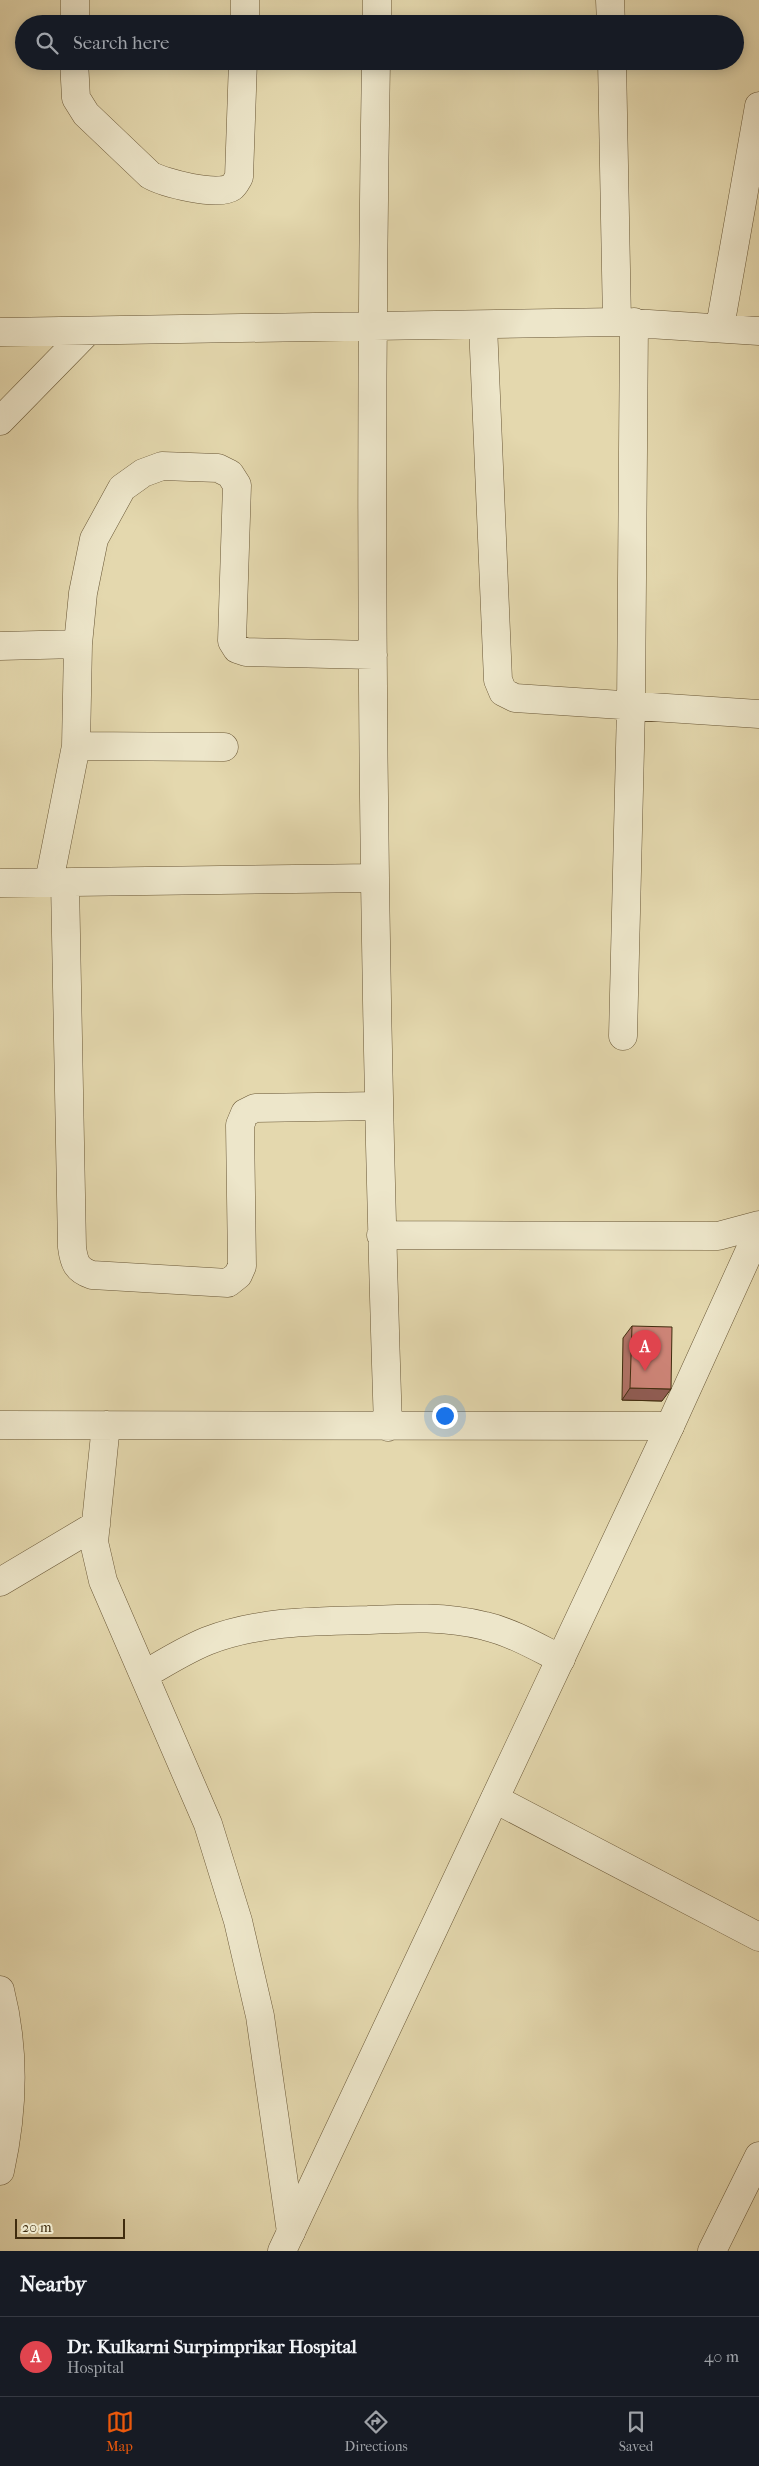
<!DOCTYPE html>
<style>
body{margin:0;font-family:"IM FELL French Canon",serif;background:#242831;color:#f1f3f6}
.scale{position:absolute;left:15px;bottom:12px;width:110px;box-sizing:border-box;padding-left:5px;border:2px solid #402c0e;border-top:0;font-size:14px;line-height:18px;white-space:nowrap;color:#402c0e;-webkit-text-stroke:4px #ede6ca;paint-order:stroke}
.you{position:absolute;left:444px;top:1415px;width:18px;height:18px;margin:-12px;border:4px solid #fff;border-radius:50%;background:#1a73e8;box-shadow:0 0 0 8px #1a73e833}
.badge{display:grid;place-items:center;width:32px;height:32px;border-radius:50%;background:#ea580c;color:#fff;font-size:16px;font-weight:700}
.pin{position:absolute;translate:-50% -41px;filter:drop-shadow(0 1px 2px #0008)}
.pin::after{content:'';position:absolute;top:26px;width:18px;height:15px;background:inherit;clip-path:polygon(0 0,100% 0,50% 100%)}
.list{margin:0;padding:0;list-style:none}
h2{display:flex;justify-content:space-between;align-items:center;height:65px;margin:0;padding:0 20px;font-size:21px}
h2 small{font-size:16px;font-weight:400;color:#9ea1a6}
.list li{display:grid;grid-template-columns:32px 1fr auto;gap:15px;align-items:center;box-sizing:border-box;height:80px;padding:0 20px;border-top:1px solid #363941}
.list b{display:block;font-size:19px;white-space:nowrap}
.list p{margin:0;font-size:16px;white-space:nowrap;color:#9ea1a6}
.list em{font-size:16px;font-style:normal;color:#9ea1a6}
.icon{flex:none;width:28px;height:28px;fill:none;stroke:currentColor;stroke-width:2;stroke-linecap:round;stroke-linejoin:round}
.map{position:relative;flex:none;width:759px;height:2251px;overflow:hidden}
.search{position:absolute;background:#171b24;box-shadow:0 2px 12px #0003;left:15px;right:15px;top:15px;height:55px;display:flex;align-items:center;gap:12px;box-sizing:border-box;padding:0 18px;border-radius:28px;color:#9ea1a6;font-size:19px}
.sheet{height:145px;background:#171b24}
nav{display:flex;justify-content:space-around;align-items:center;box-sizing:border-box;height:70px;border-top:1px solid #363941;background:#171b24;font-size:14px;color:#9ea1a6}
nav a{display:grid;justify-items:center;gap:2px}
nav .on{color:#ea580c}
.map>svg:first-child{display:block}
</style>
<div class="map">
<svg width="759" height="2251" viewBox="0 0 759 2251">
<rect width="100%" height="100%" fill="#e4d8ae"/>
<filter id="stains"><feTurbulence type="fractalNoise" baseFrequency=".004" numOctaves="4"/><feColorMatrix values="0 0 0 0 .2 0 0 0 0 .09 0 0 0 0 .02 0 0 0 .5 -.17"/></filter>
<radialGradient id="worn" r=".72"><stop offset=".6" stop-color="#630" stop-opacity="0"/><stop offset="1" stop-color="#630" stop-opacity=".3"/></radialGradient>
<g fill="none" stroke-linecap="round" stroke-linejoin="round">
<defs>
<path id="minor" d="M 610,0 L 611,24
M 75,24 L 75,0
M 245,24 L 245,0
M 377,24 L 377,0
M 74,61 L 76,98 L 86,114 L 150,175 C 164,183 218,197 232,187 C 235,185 237,180 239,177 L 243,61
M 376,61 C 368,517 373,972 388,1427
M 612,61 L 617,322
M 483,325 L 498,680 L 503,692 L 515,698 L 759,714
M 720,327 L 759,106
M 0,332 L 617,322 L 759,331
M 0,421 L 88,331
M 0,646 L 78,644
M 76,746 L 224,747
M 49,882 L 76,746 L 78,644 L 83,593 L 94,539 L 122,488 L 143,473 L 162,466 L 218,468 L 230,474 L 237,485 L 232,641 L 237,649 L 246,652 L 373,655
M 65,882 L 72,1247 C 74,1263 77,1270 92,1275 L 228,1283 L 238,1275 L 242,1266 L 240,1125 L 245,1113 L 255,1108 L 378,1106
M 0,883 L 374,878
M 623,1036 L 631,707 L 634,322
M 381,1235 L 718,1236 L 759,1225
M 0,1425 L 670,1426
M 106,1425 L 94,1542 L 103,1581 L 208,1824 L 238,1921 L 260,2016 L 291,2232
M 0,1582 L 96,1525
M 144,1675 C 164,1663 185,1650 207,1641 C 259,1621 313,1621 368,1620 C 408,1618 446,1616 485,1626 C 511,1632 537,1647 561,1659
M 495,1799 L 759,1937
M 0,1990 C 15,2049 13,2112 0,2171
M 712,2251 L 759,2156"/>
<path id="tertiary" d="M 282,2251 L 670,1426 L 759,1230"/>
</defs>
<use href="#minor" stroke="#695736" stroke-width="29"/>
<use href="#tertiary" stroke="#695736" stroke-width="29"/>
<use href="#minor" stroke="#ede6ca" stroke-width="28"/>
<use href="#tertiary" stroke="#ede6ca" stroke-width="28"/>
</g>
<path fill="#b07266" stroke="#402c0e" d="M 632,1326 L 662,1401 L 622,1400 L 623,1338 Z"/>
<path fill="#905c53" stroke="#402c0e" d="M 630,1388 L 671,1389 L 662,1401 L 622,1400 Z"/>
<path fill="#cd8477" stroke="#402c0e" d="M 632,1326 L 672,1327 L 671,1389 L 630,1388 Z"/>
<rect width="100%" height="100%" filter="url(#stains)"/>
<rect width="100%" height="100%" fill="url(#worn)"/>
</svg>
<div class="scale">20 m</div>
<div class="you"></div>
<div class="pin badge" style="left:645px;top:1371px;background:#e0444e">A</div>
<div class="search"><svg class="icon" aria-label="search" viewBox="0 0 24 24"><circle cx="10" cy="10" r="6"/><path d="M15 15l6 6"/></svg>Search here</div>
</div>
<section class="sheet">
<h2>Nearby<small></small></h2>
<ul class="list">
<li><span class="badge" style="background:#e0444e">A</span><div><b>Dr. Kulkarni Surpimprikar Hospital</b><p>Hospital</p></div><em>40 m</em></li>
</ul>
</section>
<nav>
<a class="on"><svg class="icon" aria-label="map" viewBox="0 0 24 24"><path d="M3 6l6-2 6 2 6-2v14l-6 2-6-2-6 2zM9 4v14M15 6v14"/></svg>Map</a>
<a><svg class="icon" aria-label="directions" viewBox="0 0 24 24"><path d="M12 3l9 9-9 9-9-9zM9 14v-3h6M13 9l2 2-2 2"/></svg>Directions</a>
<a><svg class="icon" aria-label="saved" viewBox="0 0 24 24"><path d="M7 4h10v16l-5-4-5 4z"/></svg>Saved</a>
</nav>
